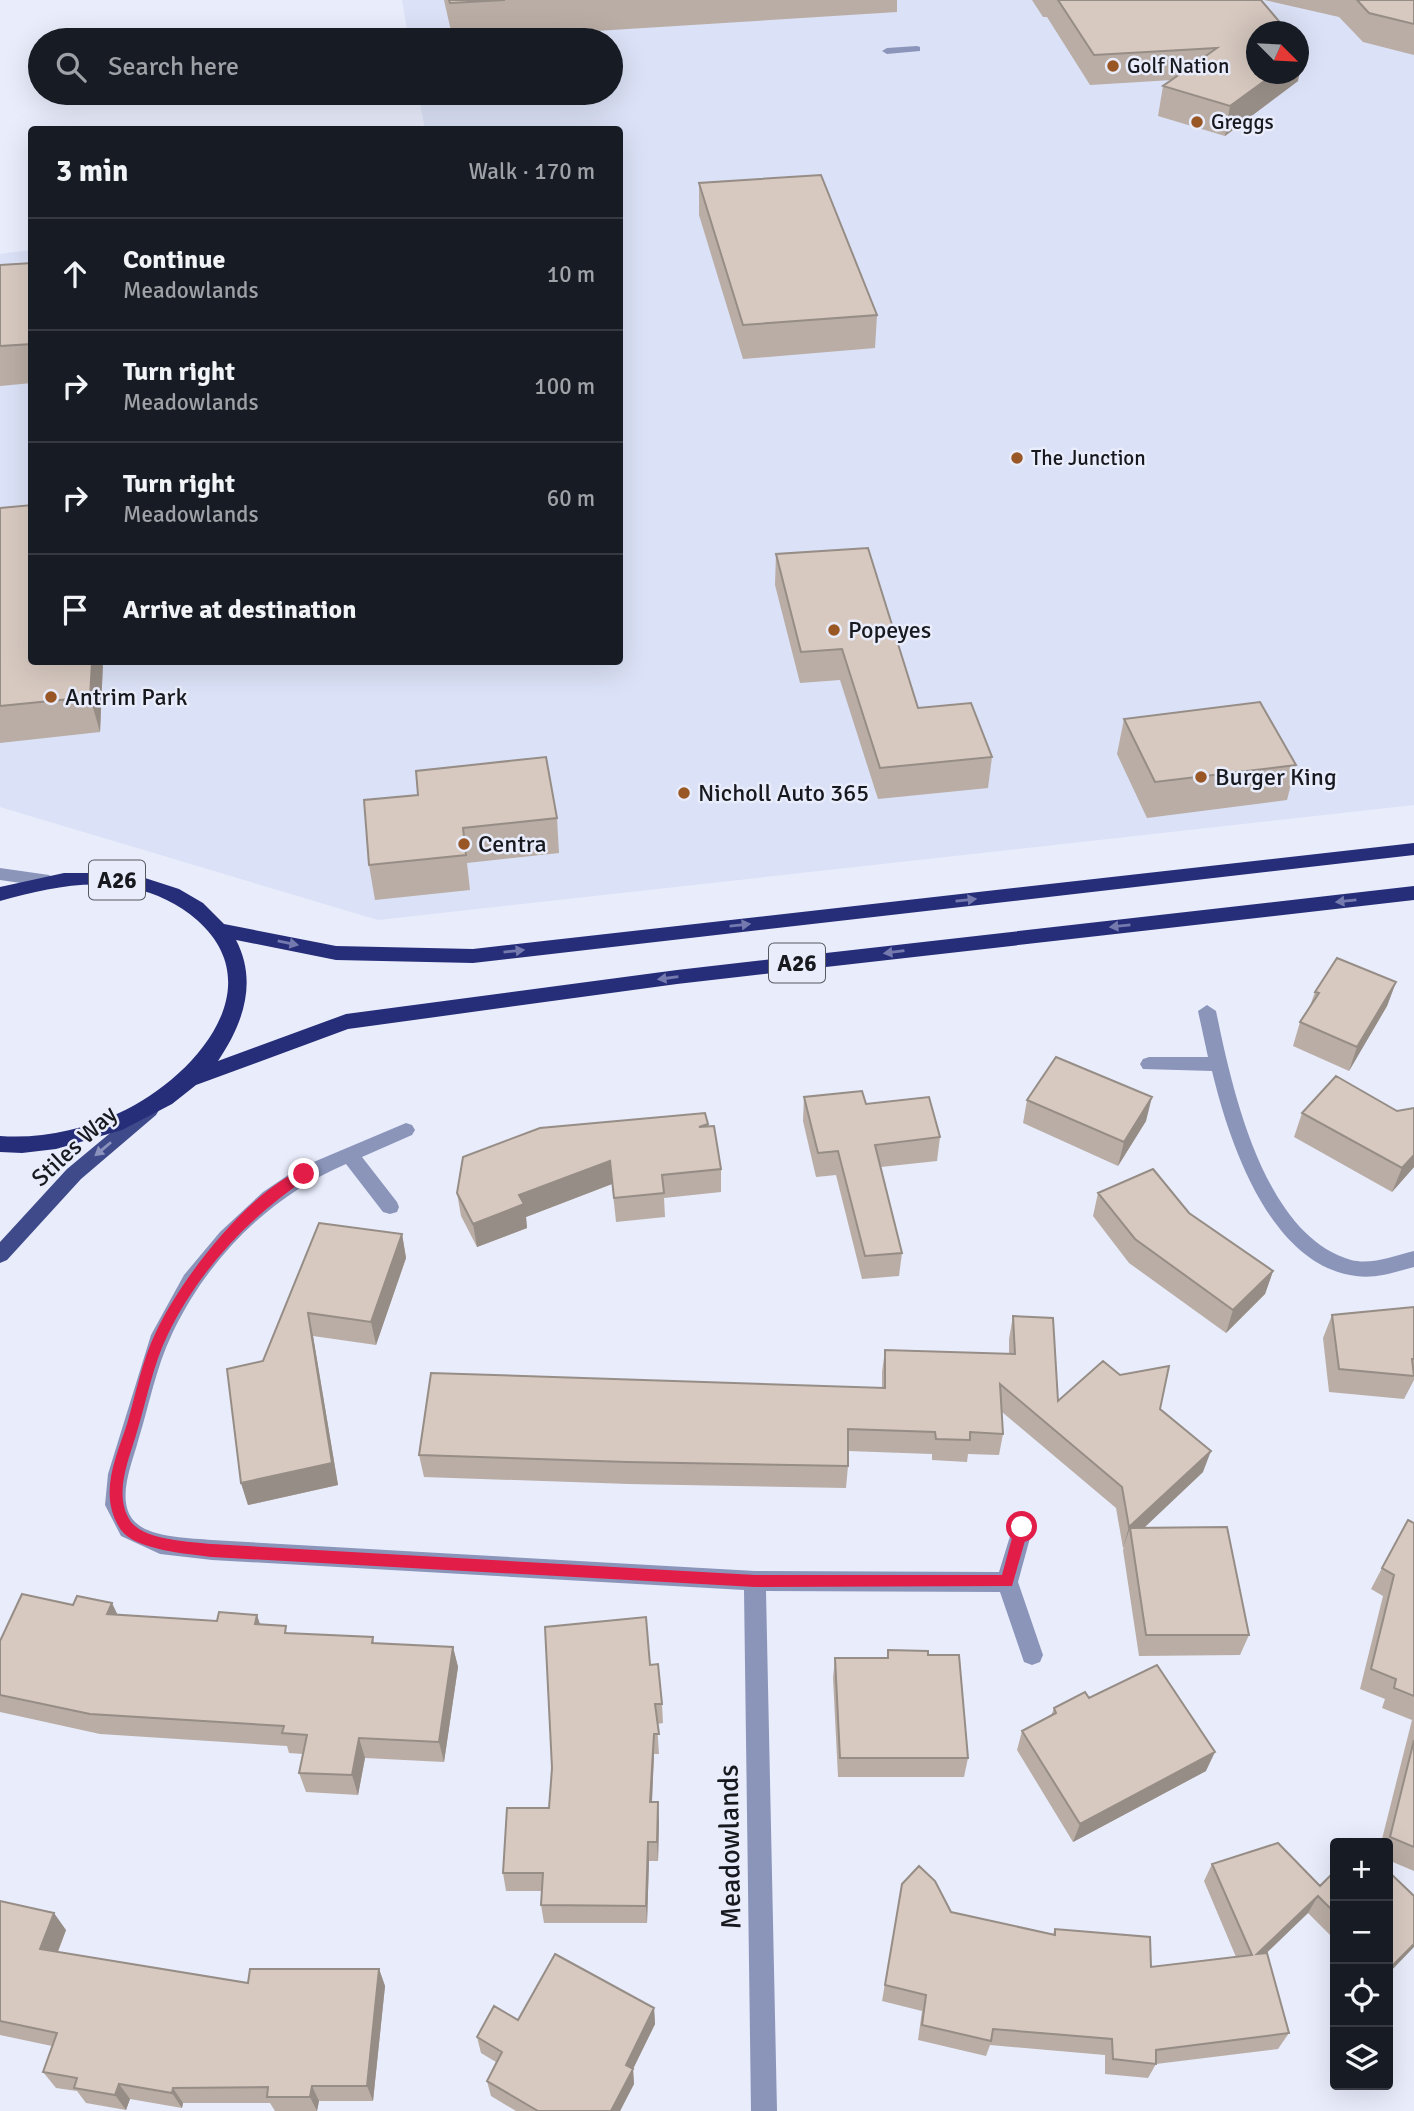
<!DOCTYPE html>
<meta charset="utf-8">
<style>
body{margin:0;font-family:Signika,sans-serif;background:#242831;color:#f1f3f6}
.controls{position:absolute;right:21px;bottom:21px;display:grid;overflow:hidden;border-radius:7px;box-shadow:0 7px 28px #0002}
.controls button{width:63px;height:63px;display:grid;place-items:center;padding:0;border:0;border-bottom:2px solid #363941;background:#171b24;color:#f1f3f6;font:35px sans-serif}
.compass{position:absolute;left:1246px;top:21px;width:63px;height:63px;border-radius:50%;background:#171b24;box-shadow:0 7px 28px #0002;rotate:114deg}
.stop{position:absolute;width:21px;height:21px;margin:-16px;border:5px solid #e11d48;border-radius:50%;background:#fff}
.stop.end{background:#e11d48;border-color:#fff;box-shadow:0 2px 7px #0008}
.list{margin:0;padding:0;list-style:none}
h2{display:flex;justify-content:space-between;align-items:center;height:91px;margin:0;padding:0 28px;font-size:30px}
h2 small{font-size:23px;font-weight:400;color:#9ea1a6}
.list li{display:grid;grid-template-columns:46px 1fr auto;gap:21px;align-items:center;box-sizing:border-box;height:112px;padding:0 28px;border-top:2px solid #363941}
.list b{display:block;font-size:26px;white-space:nowrap}
.list p{margin:0;font-size:23px;white-space:nowrap;color:#9ea1a6}
.list em{font-size:23px;font-style:normal;color:#9ea1a6}
.icon{flex:none;width:38px;height:38px;fill:none;stroke:currentColor;stroke-width:2;stroke-linecap:round;stroke-linejoin:round}
.map{position:relative;flex:none;width:1414px;height:2111px;overflow:hidden}
.search{position:absolute;background:#171b24;box-shadow:0 7px 28px #0002;left:28px;top:28px;width:595px;height:77px;display:flex;align-items:center;gap:18px;box-sizing:border-box;padding:0 24px;border-radius:38px;color:#9ea1a6;font-size:26px}
.panel{position:absolute;background:#171b24;box-shadow:0 7px 28px #0002;left:28px;top:126px;width:595px;height:539px;border-radius:7px}
.map>svg:first-child{display:block}
</style>
<div class="map">
<svg width="1414" height="2111" viewBox="0 0 1414 2111">
<rect width="100%" height="100%" fill="#e8ecfb"/>
<path fill="#dbe1f6" fill-rule="evenodd" d="M 402,0 L 1414,0 L 1414,805 L 378,920 L 0,807 L 0,254 L 31,250 L 32,662 L 620,662 L 620,130 L 425,129 L 418,93 L 611,93 L 611,40 L 409,40 ZM 1256,32 L 1298,32 L 1298,74 L 1256,74 Z"/>
<g fill="none" stroke-linecap="round" stroke-linejoin="round">
<path fill="#8b95ba" fill-rule="evenodd" d="M 917,46 L 920,47 L 920,51 L 887,54 L 882,51 L 887,48 Z
M 0,868 L 49,875 L 57,881 L 49,887 L 0,880 Z
M 1207,1005 L 1216,1011 C 1232,1088 1263,1235 1351,1260 C 1371,1265 1394,1256 1414,1251 L 1414,1267 C 1395,1272 1375,1279 1356,1276 C 1270,1266 1229,1142 1212,1071 L 1143,1069 L 1140,1064 L 1143,1059 L 1149,1057 L 1208,1057 L 1198,1011 Z
M 406,1123 L 412,1125 L 415,1130 L 412,1135 L 362,1157 L 397,1202 L 399,1207 L 397,1212 L 390,1214 L 383,1212 L 346,1164 C 269,1197 208,1258 172,1334 C 156,1367 149,1406 138,1441 C 132,1464 115,1502 135,1522 C 151,1538 191,1538 212,1540 L 755,1571 L 999,1572 L 1015,1520 L 1022,1518 L 1029,1520 L 1033,1527 L 1018,1582 L 1043,1655 L 1040,1662 L 1032,1665 L 1024,1662 L 1000,1592 L 766,1591 L 777,2111 L 751,2111 L 744,1590 L 212,1560 L 160,1554 L 121,1536 L 105,1505 L 108,1474 L 151,1335 L 184,1275 L 220,1232 L 263,1192 L 297,1169 Z"/>
<path fill="#3f4a8b" fill-rule="evenodd" d="M 150,1103 L 156,1105 L 159,1110 L 156,1115 L 81,1179 L 7,1260 L 0,1263 L 0,1242 L 67,1169 L 144,1105 Z"/>
<path fill="#272e79" fill-rule="evenodd" d="M 1414,843 L 1414,855 L 473,963 L 336,960 L 236,940 C 258,982 243,1024 218,1061 L 346,1014 L 677,970 L 1414,886 L 1414,900 L 677,984 L 348,1029 L 196,1085 L 172,1104 L 122,1130 L 56,1149 L 22,1153 L 0,1152 L 0,1136 C 40,1139 83,1130 119,1113 C 188,1082 276,990 197,920 C 179,904 156,893 131,888 C 87,879 43,889 0,901 L 0,887 L 64,873 L 118,873 L 145,878 L 179,889 L 203,903 L 224,924 L 336,946 L 473,949 Z"/>
</g>
<path fill="#b9ada5" d="M 444,0 L 897,0 L 897,12 L 453,40 Z
M 1032,0 L 1261,0 L 1298,81 L 1225,136 L 1158,116 L 1163,86 L 1172,80 L 1090,85 L 1047,17 L 1043,17 Z
M 1264,0 L 1414,0 L 1414,55 L 1363,42 L 1339,17 Z
M 699,183 L 877,315 L 875,348 L 743,359 L 699,215 Z
M 32,263 L 32,383 L 0,386 L 0,265 Z
M 0,508 L 32,662 L 103,662 L 100,732 L 0,743 Z
M 776,554 L 918,708 L 992,757 L 988,788 L 878,799 L 840,680 L 800,683 L 775,585 Z
M 1124,719 L 1296,765 L 1287,800 L 1147,818 L 1117,754 Z
M 364,800 L 557,818 L 559,853 L 467,863 L 470,890 L 375,900 L 369,865 Z
M 1396,982 L 1387,1006 L 1349,1071 L 1293,1046 L 1300,1022 L 1310,1006 L 1315,992 Z
M 804,1097 L 866,1104 L 940,1137 L 937,1161 L 881,1167 L 902,1253 L 899,1276 L 862,1279 L 836,1175 L 816,1177 L 803,1121 Z
M 1027,1100 L 1146,1121 L 1118,1166 L 1023,1123 Z
M 1302,1113 L 1414,1167 L 1392,1192 L 1294,1137 Z
M 708,1124 L 721,1169 L 721,1192 L 664,1198 L 665,1217 L 616,1222 L 612,1184 L 526,1217 L 527,1228 L 477,1247 L 461,1216 L 457,1193 Z
M 1098,1193 L 1189,1213 L 1273,1271 L 1265,1294 L 1226,1333 L 1129,1263 L 1093,1216 Z
M 319,1223 L 402,1234 L 406,1258 L 376,1345 L 313,1336 L 338,1485 L 248,1505 L 241,1483 L 263,1361 Z
M 1414,1307 L 1414,1380 L 1404,1399 L 1329,1392 L 1323,1338 L 1332,1315 Z
M 1013,1316 L 1058,1401 L 1160,1409 L 1203,1472 L 1144,1528 L 1249,1635 L 1240,1655 L 1139,1656 L 1123,1550 L 1124,1547 L 1123,1548 L 1116,1508 L 1002,1412 L 1003,1434 L 999,1455 L 968,1454 L 967,1462 L 932,1460 L 932,1454 L 848,1451 L 848,1466 L 846,1488 L 629,1484 L 424,1477 L 419,1455 L 882,1388 L 882,1372 L 885,1350 L 1009,1354 L 1009,1339 Z
M 1414,1523 L 1414,1871 L 1388,1860 L 1388,1843 L 1381,1843 L 1412,1720 L 1382,1708 L 1385,1699 L 1360,1689 L 1383,1596 L 1371,1589 L 1382,1568 Z
M 117,1615 L 260,1624 L 289,1633 L 373,1637 L 374,1643 L 453,1647 L 458,1667 L 444,1762 L 365,1758 L 358,1795 L 306,1792 L 299,1773 L 303,1754 L 289,1753 L 287,1746 L 100,1734 L 0,1712 L 0,1641 Z
M 888,1650 L 928,1655 L 968,1758 L 964,1777 L 838,1777 L 833,1678 L 835,1658 L 887,1658 Z
M 650,1665 L 662,1704 L 663,1723 L 657,1724 L 659,1754 L 654,1754 L 652,1802 L 658,1802 L 659,1821 L 658,1861 L 649,1861 L 647,1923 L 544,1923 L 541,1905 L 542,1891 L 506,1891 L 503,1873 Z
M 1089,1698 L 1206,1771 L 1073,1842 L 1017,1750 L 1022,1731 L 1051,1716 L 1054,1708 Z
M 1212,1864 L 1320,1886 L 1335,1871 L 1335,1940 L 1308,1913 L 1266,1953 L 1289,2033 L 1278,2049 L 1156,2064 L 1148,2078 L 1105,2074 L 1105,2055 L 990,2045 L 986,2056 L 918,2040 L 922,2011 L 882,2001 L 902,1884 L 951,1912 L 1053,1934 L 1055,1929 L 1151,1967 L 1236,1957 L 1204,1881 Z
M 0,1901 L 66,1930 L 58,1952 L 248,1983 L 379,1969 L 385,1986 L 373,2101 L 319,2101 L 317,2111 L 275,2111 L 270,2103 L 183,2103 L 182,2108 L 130,2099 L 126,2110 L 86,2103 L 77,2091 L 56,2088 L 43,2072 L 52,2046 L 0,2035 Z
M 654,2008 L 655,2024 L 633,2069 L 634,2084 L 620,2111 L 516,2111 L 491,2096 L 487,2081 L 496,2062 L 481,2053 L 477,2037 L 518,2020 Z"/>
<path fill="#968d86" d="M 1304,51 L 1298,81 L 1225,136 L 1230,106 L 1274,74 L 1298,74 L 1298,56 Z
M 92,662 L 103,662 L 100,732 L 90,697 Z
M 1396,982 L 1387,1006 L 1349,1071 L 1357,1047 Z
M 1152,1097 L 1146,1121 L 1118,1166 L 1124,1142 Z
M 1414,1155 L 1414,1167 L 1392,1192 L 1402,1168 Z
M 610,1161 L 612,1184 L 526,1217 L 527,1228 L 477,1247 L 473,1224 L 519,1195 Z
M 402,1234 L 406,1258 L 376,1345 L 371,1322 Z
M 1273,1271 L 1265,1294 L 1226,1333 L 1233,1310 Z
M 308,1313 L 313,1336 L 338,1485 L 248,1505 L 241,1483 Z
M 1211,1451 L 1203,1472 L 1131,1540 L 1130,1528 L 1123,1548 L 1129,1527 Z
M 112,1603 L 122,1624 L 107,1614 Z
M 257,1615 L 264,1636 L 255,1624 Z
M 453,1647 L 458,1667 L 444,1762 L 439,1742 Z
M 654,1734 L 654,1754 L 651,1821 L 650,1802 Z
M 359,1738 L 365,1758 L 358,1795 L 352,1775 Z
M 1215,1752 L 1206,1771 L 1073,1842 L 1080,1824 Z
M 658,1802 L 659,1821 L 658,1861 L 657,1842 Z
M 648,1842 L 649,1861 L 647,1923 L 646,1906 Z
M 1318,1896 L 1308,1913 L 1248,1971 L 1257,1954 Z
M 54,1913 L 66,1930 L 52,1966 L 40,1949 Z
M 1414,1944 L 1414,1947 L 1388,1974 L 1388,1971 L 1390,1968 Z
M 379,1969 L 385,1986 L 373,2101 L 367,2086 Z
M 654,2008 L 655,2024 L 633,2069 L 634,2084 L 620,2111 L 611,2111 L 626,2065 Z
M 119,2084 L 130,2099 L 126,2110 L 115,2095 Z
M 312,2086 L 319,2101 L 317,2111 L 310,2097 Z
M 173,2088 L 183,2103 L 182,2108 L 172,2093 Z"/>
<path fill="#d7c9c0" stroke="#968d86" stroke-width="2" d="M 449,0 L 505,0 L 450,3 Z
M 1058,0 L 1261,0 L 1288,32 L 1256,32 L 1256,74 L 1274,74 L 1230,106 L 1163,86 L 1217,48 L 1094,55 Z
M 1357,0 L 1414,0 L 1414,24 L 1369,13 Z
M 1298,44 L 1304,51 L 1298,56 Z
M 821,175 L 877,315 L 743,325 L 699,183 Z
M 32,263 L 32,344 L 0,346 L 0,265 Z
M 32,505 L 32,662 L 92,662 L 90,697 L 0,706 L 0,508 Z
M 868,548 L 918,708 L 971,703 L 992,757 L 880,768 L 842,649 L 801,652 L 776,554 Z
M 1260,702 L 1296,765 L 1155,782 L 1124,719 Z
M 546,757 L 557,818 L 463,828 L 466,855 L 369,865 L 364,800 L 418,795 L 416,771 Z
M 1337,958 L 1396,982 L 1357,1047 L 1300,1022 L 1319,993 L 1315,992 Z
M 1056,1057 L 1152,1097 L 1124,1142 L 1027,1100 Z
M 1336,1076 L 1397,1111 L 1414,1108 L 1414,1155 L 1402,1168 L 1302,1113 Z
M 862,1091 L 866,1104 L 929,1097 L 940,1137 L 875,1145 L 902,1253 L 865,1256 L 838,1151 L 818,1153 L 804,1097 Z
M 705,1113 L 708,1124 L 699,1127 L 714,1126 L 721,1169 L 662,1175 L 664,1193 L 614,1198 L 610,1161 L 519,1195 L 524,1204 L 473,1224 L 457,1193 L 463,1157 L 540,1128 Z
M 1153,1169 L 1189,1213 L 1273,1271 L 1233,1310 L 1135,1239 L 1098,1193 Z
M 319,1223 L 402,1234 L 371,1322 L 308,1313 L 332,1463 L 241,1483 L 227,1369 L 263,1361 Z
M 1414,1307 L 1414,1359 L 1412,1359 L 1414,1376 L 1339,1369 L 1332,1315 Z
M 1013,1316 L 1053,1318 L 1058,1401 L 1103,1361 L 1120,1375 L 1169,1366 L 1160,1409 L 1211,1451 L 1129,1527 L 1122,1487 L 1000,1384 L 1003,1434 L 970,1432 L 970,1440 L 936,1439 L 935,1432 L 848,1429 L 848,1466 L 628,1462 L 419,1455 L 431,1373 L 885,1388 L 885,1350 L 1015,1354 Z
M 1408,1520 L 1414,1523 L 1414,1696 L 1394,1688 L 1396,1679 L 1371,1669 L 1394,1575 L 1382,1568 Z
M 1227,1527 L 1249,1635 L 1146,1635 L 1130,1528 Z
M 22,1594 L 73,1605 L 77,1596 L 112,1603 L 107,1614 L 217,1621 L 219,1612 L 257,1615 L 255,1624 L 286,1626 L 285,1633 L 373,1637 L 372,1643 L 453,1647 L 439,1742 L 359,1738 L 352,1775 L 299,1773 L 307,1735 L 282,1733 L 284,1726 L 90,1714 L 0,1695 L 0,1641 Z
M 646,1617 L 650,1665 L 658,1664 L 662,1704 L 655,1704 L 659,1734 L 654,1734 L 650,1802 L 658,1802 L 657,1842 L 648,1842 L 646,1906 L 541,1905 L 543,1873 L 503,1873 L 507,1808 L 549,1808 L 552,1768 L 545,1627 Z
M 888,1650 L 928,1651 L 928,1655 L 959,1655 L 968,1758 L 840,1758 L 835,1658 L 888,1658 Z
M 1157,1665 L 1215,1752 L 1080,1824 L 1022,1731 L 1056,1713 L 1054,1708 L 1085,1692 L 1089,1698 Z
M 1414,1740 L 1414,1847 L 1390,1837 Z
M 1278,1843 L 1320,1886 L 1335,1871 L 1335,1913 L 1318,1896 L 1257,1954 L 1267,1953 L 1289,2033 L 1156,2050 L 1156,2064 L 1113,2059 L 1112,2039 L 993,2029 L 991,2041 L 922,2025 L 926,1995 L 885,1985 L 902,1884 L 919,1866 L 935,1881 L 951,1912 L 1055,1935 L 1055,1929 L 1150,1937 L 1151,1967 L 1252,1955 L 1212,1864 Z
M 1388,1871 L 1414,1896 L 1414,1944 L 1390,1968 L 1388,1965 Z
M 0,1901 L 54,1913 L 40,1949 L 248,1983 L 250,1969 L 379,1969 L 367,2086 L 312,2086 L 310,2097 L 267,2097 L 268,2087 L 173,2088 L 172,2093 L 119,2084 L 115,2095 L 74,2088 L 77,2078 L 43,2072 L 57,2033 L 0,2021 Z
M 555,1954 L 654,2008 L 626,2065 L 633,2069 L 611,2111 L 538,2111 L 487,2081 L 502,2052 L 477,2037 L 494,2006 L 518,2020 Z"/>
<defs><path id="oneway-solid" d="M-6-.8H1V-3.2L6.5 0L1 3.2V.8H-6Z" transform="scale(1.75)"/></defs>
<g fill="#747aad">
<use href="#oneway-solid" transform="translate(966 900) rotate(-6)"/>
<use href="#oneway-solid" transform="translate(1346 901) rotate(174)"/>
<use href="#oneway-solid" transform="translate(740 925) rotate(-6)"/>
<use href="#oneway-solid" transform="translate(1120 926) rotate(174)"/>
<use href="#oneway-solid" transform="translate(288 943) rotate(11)"/>
<use href="#oneway-solid" transform="translate(514 951) rotate(-6)"/>
<use href="#oneway-solid" transform="translate(894 952) rotate(173)"/>
<use href="#oneway-solid" transform="translate(668 978) rotate(172)"/>
</g>
<use fill="#8b93bd" href="#oneway-solid" transform="translate(103 1149) rotate(140)"/>
<path fill="#e11d48" d="M 304,1169 L 310,1174 L 309,1177 C 249,1217 200,1269 168,1334 C 153,1364 146,1403 136,1435 C 128,1462 113,1496 131,1522 C 145,1540 190,1542 212,1544 L 755,1575 L 1002,1575 L 1015,1527 L 1022,1521 L 1029,1527 L 1012,1586 L 755,1587 L 212,1557 C 189,1554 135,1550 121,1530 C 98,1496 115,1460 127,1424 C 136,1394 142,1360 156,1332 C 180,1280 250,1189 304,1169 Z"/>
<g fill="#9a5726" stroke="#e8ecfb" stroke-width="2.5">
<circle cx="1113" cy="66" r="7"/>
<circle cx="1197" cy="122" r="7"/>
<circle cx="1017" cy="458" r="7"/>
<circle cx="834" cy="630" r="7"/>
<circle cx="51" cy="697" r="7"/>
<circle cx="1201" cy="777" r="7"/>
<circle cx="684" cy="793" r="7"/>
<circle cx="464" cy="844" r="7"/>
</g>
<g text-anchor="middle" dominant-baseline="central" stroke-width="5" stroke-linejoin="round" paint-order="stroke">
<g font-size="21" fill="#17191e" stroke="#e8ecfb" text-anchor="start">
<text x="1127" y="66">Golf Nation</text>
<text x="1211" y="122">Greggs</text>
<text x="1031" y="458">The Junction</text>
</g>
<g fill="#e8ecfb" stroke="#565860" stroke-width="2">
<rect x="89" y="860.5" width="56" height="39" rx="5"/>
<rect x="769" y="943.5" width="56" height="39" rx="5"/>
</g>
<g font-size="23" font-weight="bold" fill="#17191e">
<text x="117" y="880">A26</text>
<text x="797" y="963">A26</text>
</g>
<g font-size="24" fill="#17191e" stroke="#e8ecfb" text-anchor="start">
<text x="848" y="630">Popeyes</text>
<text x="65" y="697">Antrim Park</text>
<text x="1215" y="777">Burger King</text>
<text x="698" y="793">Nicholl Auto 365</text>
<text x="478" y="844">Centra</text>
</g>
<g font-size="24" fill="#17191e" stroke="#e8ecfb">
<text transform="translate(74 1146) rotate(-43)">Stiles Way</text>
</g>
<g font-size="28" fill="#17191e" stroke="#e8ecfb">
<text transform="translate(730 1847) rotate(-91)">Meadowlands</text>
</g>
</g>
</svg>
<div class="controls">
<button>+</button>
<button>−</button>
<button><svg class="icon" aria-label="locate" viewBox="0 0 24 24"><circle cx="12" cy="12" r="6"/><path d="M12 2v4M12 18v4M2 12h4M18 12h4"/></svg></button>
<button><svg class="icon" aria-label="layers" viewBox="0 0 24 24"><path d="M12 4l9 5-9 5-9-5zM3 14l9 5 9-5"/></svg></button>
</div>
<svg class="compass" viewBox="-18 -18 36 36"><path d="M0-13l5 13h-10z" fill="#e53935"/><path d="M0 13l5-13h-10z" fill="#9ea1a6"/></svg>
<div class="stop" style="left:1022px;top:1527px"></div>
<div class="stop end" style="left:304px;top:1174px"></div>
<div class="search"><svg class="icon" aria-label="search" viewBox="0 0 24 24"><circle cx="10" cy="10" r="6"/><path d="M15 15l6 6"/></svg>Search here</div>
<section class="panel">
<h2>3 min<small>Walk · 170 m</small></h2>
<ul class="list">
<li><svg class="icon" aria-label="ahead" viewBox="0 0 24 24"><path d="M12 20V5M6 11l6-6 6 6"/></svg><div><b>Continue</b><p>Meadowlands</p></div><em>10 m</em></li>
<li><svg class="icon" aria-label="right" viewBox="0 0 24 24"><path d="M7 20v-9h11M14 6l5 5-5 5"/></svg><div><b>Turn right</b><p>Meadowlands</p></div><em>100 m</em></li>
<li><svg class="icon" aria-label="right" viewBox="0 0 24 24"><path d="M7 20v-9h11M14 6l5 5-5 5"/></svg><div><b>Turn right</b><p>Meadowlands</p></div><em>60 m</em></li>
<li><svg class="icon" aria-label="arrive" viewBox="0 0 24 24"><path d="M6 21V4h12l-3 4 3 4H6"/></svg><div><b>Arrive at destination</b></div></li>
</ul>
</section>
</div>
